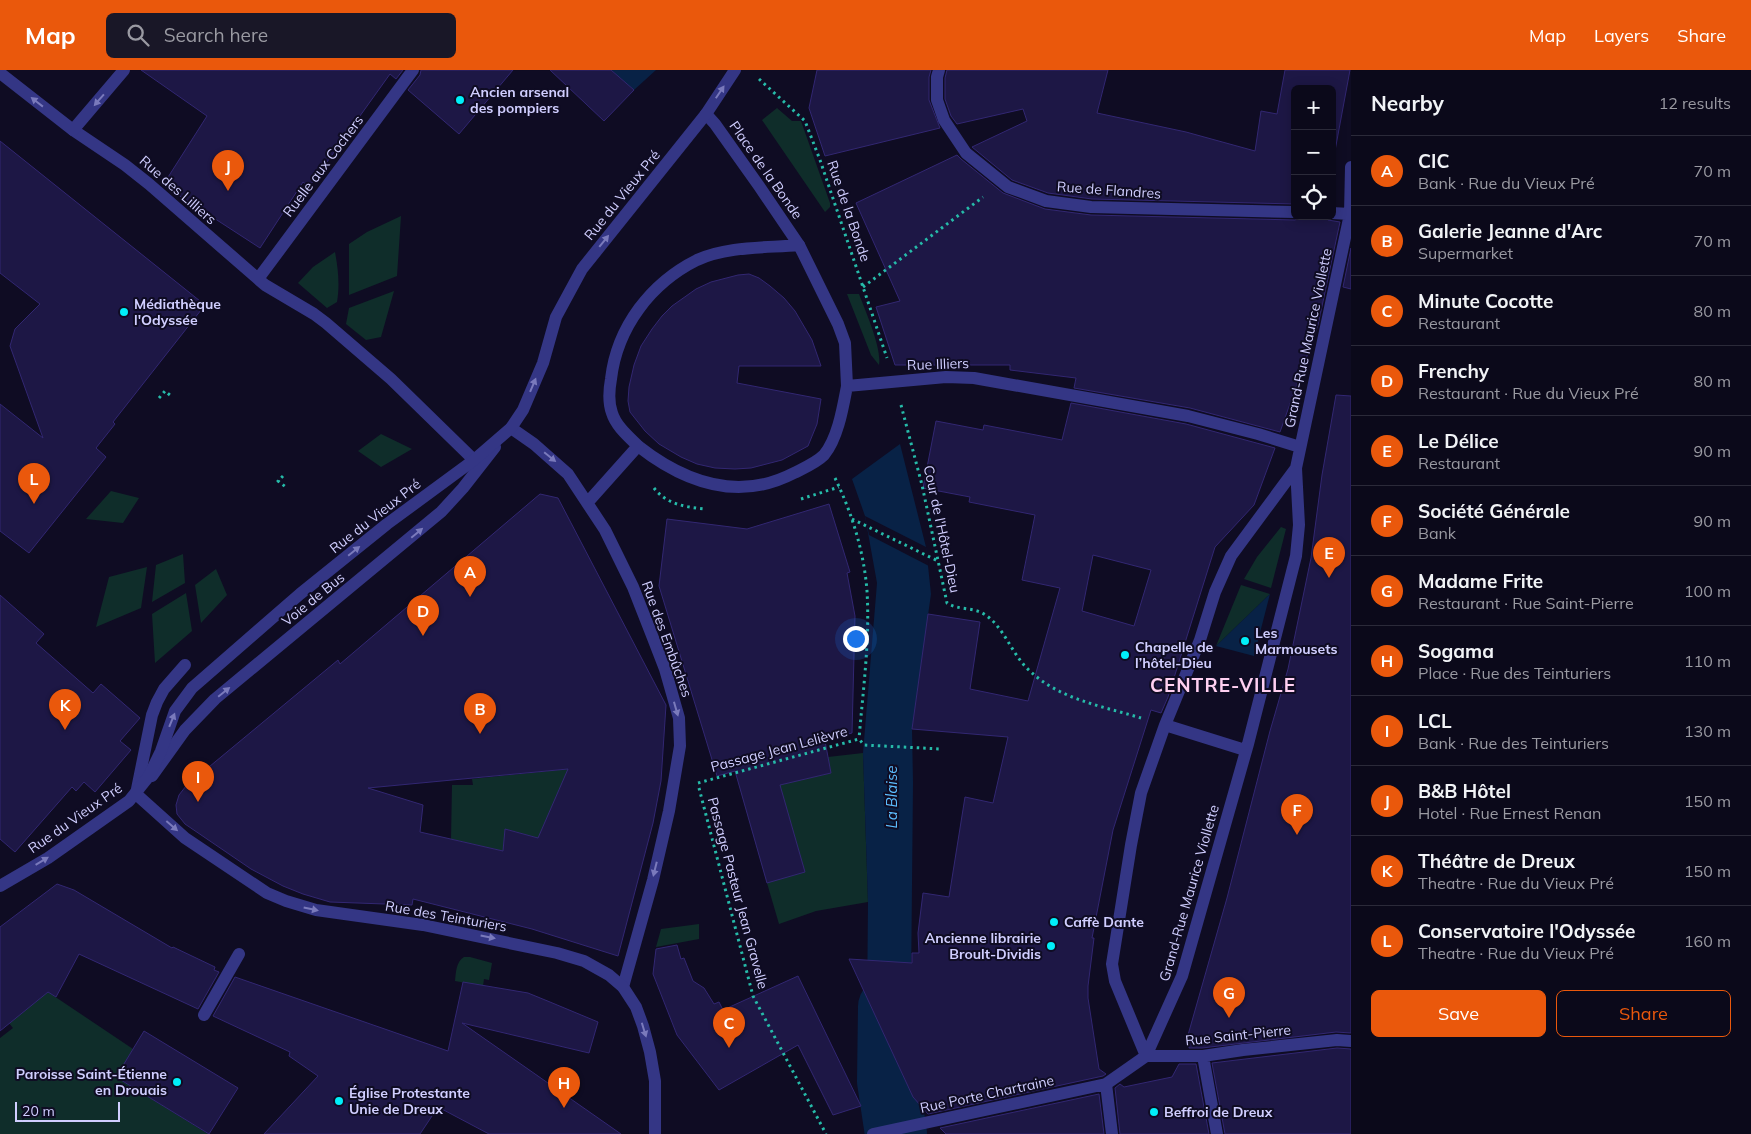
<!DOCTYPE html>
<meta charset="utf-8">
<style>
body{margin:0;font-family:Mulish,sans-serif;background:#191727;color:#f1f3f6}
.controls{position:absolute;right:15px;top:15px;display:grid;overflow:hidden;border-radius:8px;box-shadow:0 2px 12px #0003}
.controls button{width:45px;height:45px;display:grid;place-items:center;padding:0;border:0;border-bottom:1px solid #2b2a39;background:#0b091a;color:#f1f3f6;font:25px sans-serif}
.scale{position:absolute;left:15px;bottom:12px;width:105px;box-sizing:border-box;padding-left:5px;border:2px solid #d0ceff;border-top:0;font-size:14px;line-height:18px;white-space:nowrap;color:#d0ceff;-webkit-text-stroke:4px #0f0c23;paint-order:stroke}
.you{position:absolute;left:855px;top:568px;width:18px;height:18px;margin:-12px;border:4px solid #fff;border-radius:50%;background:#1a73e8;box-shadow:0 0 0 8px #1a73e833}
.badge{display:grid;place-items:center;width:32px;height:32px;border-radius:50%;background:#ea580c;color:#fff;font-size:16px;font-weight:700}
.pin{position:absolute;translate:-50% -41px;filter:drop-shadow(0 1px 2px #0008)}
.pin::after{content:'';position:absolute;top:26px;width:18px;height:15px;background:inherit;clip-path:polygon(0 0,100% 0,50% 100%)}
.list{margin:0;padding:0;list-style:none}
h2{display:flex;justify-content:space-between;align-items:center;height:65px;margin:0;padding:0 20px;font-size:21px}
h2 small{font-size:16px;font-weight:400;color:#9a9aa2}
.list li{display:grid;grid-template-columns:32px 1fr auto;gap:15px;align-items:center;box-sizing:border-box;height:70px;padding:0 20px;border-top:1px solid #2b2a39}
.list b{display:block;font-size:19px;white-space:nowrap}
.list p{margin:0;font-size:16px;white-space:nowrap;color:#9a9aa2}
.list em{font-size:16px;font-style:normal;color:#9a9aa2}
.actions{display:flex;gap:10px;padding:15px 20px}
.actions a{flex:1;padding:11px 0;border:1px solid #ea580c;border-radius:8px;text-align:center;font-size:18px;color:#ea580c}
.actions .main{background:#ea580c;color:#fff}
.icon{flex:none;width:28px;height:28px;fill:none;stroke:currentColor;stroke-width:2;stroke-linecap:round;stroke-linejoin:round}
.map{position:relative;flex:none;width:1351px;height:1064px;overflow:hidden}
header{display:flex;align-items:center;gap:30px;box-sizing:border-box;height:70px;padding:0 25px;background:#ea580c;color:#fff}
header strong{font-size:24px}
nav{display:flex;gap:28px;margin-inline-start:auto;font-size:18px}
.search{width:350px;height:45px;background:#191727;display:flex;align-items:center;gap:12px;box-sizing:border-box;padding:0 18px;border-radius:8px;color:#9a9aa2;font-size:19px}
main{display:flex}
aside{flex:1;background:#0b091a}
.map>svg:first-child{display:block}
</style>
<header>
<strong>Map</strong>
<div class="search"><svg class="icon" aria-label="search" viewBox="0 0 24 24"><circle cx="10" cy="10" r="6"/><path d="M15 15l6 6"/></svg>Search here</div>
<nav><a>Map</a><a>Layers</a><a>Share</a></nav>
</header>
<main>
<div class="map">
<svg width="1351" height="1064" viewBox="0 0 1351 1064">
<rect width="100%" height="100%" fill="#0f0c23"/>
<path fill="#0f2d2a" d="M 777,38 L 792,51 L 801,51 L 830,133 L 830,137 L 825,142 L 762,50 Z
M 401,146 L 397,206 L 349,225 L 349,174 L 367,162 Z
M 335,182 C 338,198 340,215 337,232 L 327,238 L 298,213 L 313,197 Z
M 394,221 L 381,267 L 366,270 L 346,254 L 349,238 Z
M 847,224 L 859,224 C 865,240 882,278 879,295 L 871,285 Z
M 381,364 L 412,379 L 381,397 L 358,381 Z
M 111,421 L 139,428 L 123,453 L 86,449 Z
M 1281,457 L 1286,459 L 1271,518 L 1244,509 L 1257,487 Z
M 183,484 L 185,513 L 152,532 L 156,495 Z
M 147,497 L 141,538 L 96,557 L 109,507 Z
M 216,499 L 227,525 L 201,553 L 195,515 Z
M 1241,515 L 1270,524 L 1216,576 Z
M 186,523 L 192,561 L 155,593 L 152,544 Z
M 863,683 L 868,832 L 816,841 L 779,854 L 767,813 L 775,700 L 805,709 L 831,703 L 828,687 Z
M 568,699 L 554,773 L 506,759 L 503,781 L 451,769 L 452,715 L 473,715 L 472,709 Z
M 699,854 L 699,869 L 656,877 L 661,859 Z
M 464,887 L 470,887 L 492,893 L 489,910 L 484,909 L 483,916 L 455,911 C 456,902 456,892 464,887 Z
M 48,922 L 133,979 L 117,1007 L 208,1064 L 0,1064 L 0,968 L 13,958 L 9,953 Z"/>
<path fill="#082246" d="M 611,0 L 656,0 L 634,20 Z
M 900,374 L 926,477 L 931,524 L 912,659 L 913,713 L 910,1019 C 895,1022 872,1024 862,1035 L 867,943 L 868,832 L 863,683 L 877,513 L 865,446 L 852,409 Z
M 1270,524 L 1254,586 L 1216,576 Z"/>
<path fill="#0f0c23" d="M 865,446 L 926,477 L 929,496 L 869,465 Z"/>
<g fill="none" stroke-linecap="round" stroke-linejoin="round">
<path stroke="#082246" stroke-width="62" d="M 889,937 L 888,1011 L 896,1064"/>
</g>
<path fill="#1d1745" stroke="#322772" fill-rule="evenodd" d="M 141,0 L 403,0 L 396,9 L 390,4 L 309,117 L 303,112 L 260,178 L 163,115 L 207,46 Z
M 421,0 L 513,0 L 459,64 L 408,20 L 420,5 Z
M 550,0 L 611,0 L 634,20 L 604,51 Z
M 817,0 L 931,0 L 929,7 L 929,30 L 940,58 L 825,86 L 809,38 Z
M 947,0 L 1108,0 L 1097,43 L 1186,62 L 1255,81 L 1261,41 L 1277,44 L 1285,0 L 1350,0 L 1332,97 L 1332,19 L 1295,19 L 1295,134 L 1092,129 L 1048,123 L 1012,110 L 972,77 L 1027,51 L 1023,39 L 957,54 L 951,46 L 945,29 L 945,8 Z
M 0,71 L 205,235 L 113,352 L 115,354 L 96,378 L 106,387 L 29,483 L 0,461 L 0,334 L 43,368 L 10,276 L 15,259 L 40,234 L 0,203 Z
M 957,85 L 961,89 L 1003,123 L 1045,139 L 1091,145 L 1295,150 L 1302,146 L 1325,146 L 1328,150 L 1340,152 L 1318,255 L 1280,362 L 1190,338 L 1074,318 L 1076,308 L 1010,300 L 1010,295 L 895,295 L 876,237 L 900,231 L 856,133 Z
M 1351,178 L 1351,219 L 1343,217 Z
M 749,204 L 759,208 L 770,216 L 784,228 L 795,241 L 812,270 L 821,296 L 739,296 L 737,313 L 821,329 L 817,354 L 808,376 L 782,390 L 751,398 L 735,399 L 715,398 L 697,394 L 681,387 L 659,374 L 645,361 L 630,342 L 628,331 L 629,317 L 634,295 L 641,276 L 652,259 L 662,246 L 672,236 L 696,219 L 711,212 L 738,205 Z
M 1336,325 L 1351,326 L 1351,963 L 1336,962 L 1202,978 L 1189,978 L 1188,965 L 1227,828 L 1270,661 L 1288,599 L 1311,488 L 1322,405 Z
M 1071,333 L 1186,354 L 1275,378 L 1254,435 L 1215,477 L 1168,627 L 1161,643 L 1151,640 L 1113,760 L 1092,868 L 1094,868 L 1088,916 L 1088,928 L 1099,999 L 1106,1004 L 1103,1006 L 928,1044 L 913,1027 L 849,889 L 912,893 L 912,883 L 919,883 L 918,863 L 923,823 L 949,827 L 965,727 L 993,733 L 1008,667 L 912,659 L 928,544 L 980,552 L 970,619 L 1028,631 L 1060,518 L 1022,510 L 1035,445 L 969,432 L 970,427 L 923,418 L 936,351 L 983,360 L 984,355 L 1062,370 ZM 1093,485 L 1151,500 L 1134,556 L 1082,541 Z
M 540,424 L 558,428 L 666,635 L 661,711 L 653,753 L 618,886 L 532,859 L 413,829 L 412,835 L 330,832 L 303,824 L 283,816 L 251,799 L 185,754 L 177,744 L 176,735 L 179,725 L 186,716 L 338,590 L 340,594 ZM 568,699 L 538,768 L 505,759 L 503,781 L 420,762 L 423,735 L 368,718 Z
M 829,434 L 850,502 L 847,503 L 855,546 L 852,663 L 825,671 L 831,703 L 780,715 L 805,802 L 767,813 L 735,701 L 717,706 L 659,516 L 667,449 L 747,459 Z
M 0,525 L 44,564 L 36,573 L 93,623 L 101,614 L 140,648 L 120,671 L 131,680 L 95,722 L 84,712 L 76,721 L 72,717 L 15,782 L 0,769 Z
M 57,814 L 74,820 L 172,878 L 173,877 L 215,897 L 214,900 L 219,902 L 198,939 L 79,884 L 56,927 L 48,922 L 0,961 L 0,857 Z
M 677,875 L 681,889 L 684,888 L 693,911 L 704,918 L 714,934 L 719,932 L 723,940 L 798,906 L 861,1036 L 833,1045 L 798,975 L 719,1020 L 677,965 L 653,904 L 656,879 Z
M 235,907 L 448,981 L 463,912 L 528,923 L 550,932 L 598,952 L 589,983 L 462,953 L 621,1064 L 489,1064 L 438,1037 L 420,1064 L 264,1064 L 318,1006 L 289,986 L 290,982 L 213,946 Z
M 144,961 L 238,1018 L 209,1064 L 116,1007 Z
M 1337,978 L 1351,979 L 1351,1064 L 1225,1064 L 1212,993 Z
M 1179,994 L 1196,994 L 1209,1064 L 1120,1064 L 1115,1018 L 1120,1014 L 1124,1017 L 1172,1007 Z
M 1099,1024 L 1104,1064 L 946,1064 L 940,1058 Z"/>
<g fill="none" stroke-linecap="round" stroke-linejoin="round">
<path stroke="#26bba9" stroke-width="3" stroke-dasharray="2.5 4" stroke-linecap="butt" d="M 759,9 L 805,51 L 820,90 L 887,288
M 863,217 L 983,127
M 159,328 L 165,321 L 171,326
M 901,335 L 922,415 L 947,533 C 957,540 973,537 984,544 C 1002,555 1010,579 1024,595 C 1055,629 1099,635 1141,648
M 283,406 L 278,411 L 287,418
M 835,408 C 852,443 864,482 867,521 C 870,570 863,620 859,669
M 654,418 C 666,434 685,437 704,439
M 801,429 L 839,417
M 852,449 L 938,491
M 698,713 L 859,669 L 864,675 L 941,679
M 699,718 L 753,926 L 826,1064"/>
<path stroke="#343685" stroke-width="12" d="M 73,60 L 125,95 L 149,114 L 265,215 L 314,244 L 326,253 L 391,309 L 474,390
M 258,209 L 413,0
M 152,706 L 185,660 L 215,629 L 441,442 L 463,418 L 495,377
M 136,724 L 152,645 L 157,632 L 164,619 L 185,595
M 204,945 L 239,884"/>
<path stroke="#343685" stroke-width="12" d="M 939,0 L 937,7 L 937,30 L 944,50 L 966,83 L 1008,117 L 1046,131 L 1091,137 L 1295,142
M 1332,143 L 1350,144 L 1351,141
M 799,175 L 838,254 L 845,273 L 847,316
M 638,376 C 684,412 738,432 794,403 C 804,398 816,393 824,385 C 838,368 843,337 847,316 L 946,307 L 974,308 L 1188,346 L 1258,364 L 1300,377
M 1165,655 L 1245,680
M 1146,986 L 1182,906 L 1248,674 L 1296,486 L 1299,455 L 1296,398 L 1350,144 L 1351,97
M 1146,986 L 1115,911 L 1112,894 L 1131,775 L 1141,723 L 1165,655 L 1200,570 L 1215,522 L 1231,486 L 1296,398
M 1203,986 L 1217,1064
M 1106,1014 L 1112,1064
M 873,1064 L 1106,1014 L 1146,986 L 1203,986 L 1243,980 L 1337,970 L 1351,971"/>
<path stroke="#343685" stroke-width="12" d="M 0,3 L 73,60 L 124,0
M 511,358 L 534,374 L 568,404 L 605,460 L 633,517 L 653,568 L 665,599 L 679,648 L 680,676 L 669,741 L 653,810 L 623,917
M 588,432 L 638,376 C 628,366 616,356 612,343 C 608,332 609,320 611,309 C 617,257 651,213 697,190 C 727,176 767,178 799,175 L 759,116 L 715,54 L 706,44"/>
<path stroke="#343685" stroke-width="12" d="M 136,724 L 185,768 L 267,823 L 286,831 L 316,840 L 423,855 L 557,883 L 584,891 L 609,905 L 623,917 L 636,937 L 643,956 L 650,982 L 655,1011 L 655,1064
M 0,816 L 48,788 L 129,731 L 149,706 L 161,681 L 175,641 L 192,618 L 300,524 L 387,454 L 474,390 L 511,358 L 523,340 L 543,293 L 556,247 L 582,199 L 706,44 L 735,0"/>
</g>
<defs><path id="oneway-solid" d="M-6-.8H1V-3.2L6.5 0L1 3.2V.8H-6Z" transform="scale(1.25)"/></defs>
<g fill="#7a7abc">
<use href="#oneway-solid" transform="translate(720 22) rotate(-56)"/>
<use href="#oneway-solid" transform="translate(99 30) rotate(131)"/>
<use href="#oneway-solid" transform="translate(37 32) rotate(-142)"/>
<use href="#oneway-solid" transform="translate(604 171) rotate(-51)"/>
<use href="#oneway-solid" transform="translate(533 315) rotate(-67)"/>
<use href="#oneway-solid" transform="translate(550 387) rotate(39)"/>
<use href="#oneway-solid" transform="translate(417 463) rotate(-40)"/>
<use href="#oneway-solid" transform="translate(354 481) rotate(-39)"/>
<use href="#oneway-solid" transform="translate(224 622) rotate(-39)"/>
<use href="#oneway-solid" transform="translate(676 639) rotate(74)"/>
<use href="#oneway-solid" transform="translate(172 650) rotate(-68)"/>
<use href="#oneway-solid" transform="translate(172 756) rotate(41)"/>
<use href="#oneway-solid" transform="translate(42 791) rotate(-31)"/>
<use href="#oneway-solid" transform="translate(655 799) rotate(104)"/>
<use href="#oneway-solid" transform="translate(311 839) rotate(12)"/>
<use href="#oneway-solid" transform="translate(488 867) rotate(11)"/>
<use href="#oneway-solid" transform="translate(644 960) rotate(73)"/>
</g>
<g fill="#00eff9" stroke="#0f0c23" stroke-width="2">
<circle cx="460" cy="30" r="5"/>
<circle cx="124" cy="242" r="5"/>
<circle cx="1245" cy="571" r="5"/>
<circle cx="1125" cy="585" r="5"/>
<circle cx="1054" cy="852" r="5"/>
<circle cx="1051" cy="876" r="5"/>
<circle cx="177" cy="1012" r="5"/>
<circle cx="339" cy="1031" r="5"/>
<circle cx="1154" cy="1042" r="5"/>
</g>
<g text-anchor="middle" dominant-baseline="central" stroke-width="4" stroke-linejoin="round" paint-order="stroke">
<g font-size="14" font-weight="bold" fill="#d0ceff" stroke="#0f0c23" text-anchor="start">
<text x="470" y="22">Ancien arsenal<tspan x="470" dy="16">des pompiers</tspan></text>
<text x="134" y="234">Médiathèque<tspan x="134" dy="16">l'Odyssée</tspan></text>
<text x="1255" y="563">Les<tspan x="1255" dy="16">Marmousets</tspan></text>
<text x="1135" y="577">Chapelle de<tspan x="1135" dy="16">l’hôtel-Dieu</tspan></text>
<text x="1064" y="852">Caffè Dante</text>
<text x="1041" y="868" text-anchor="end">Ancienne librairie<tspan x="1041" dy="16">Broult-Dividis</tspan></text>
<text x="167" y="1004" text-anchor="end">Paroisse Saint-Étienne<tspan x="167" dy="16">en Drouais</tspan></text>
<text x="349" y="1023">Église Protestante<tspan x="349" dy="16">Unie de Dreux</tspan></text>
<text x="1164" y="1042">Beffroi de Dreux</text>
</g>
<g font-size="14" fill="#d0ceff" stroke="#0f0c23">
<text transform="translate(323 96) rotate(-53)">Ruelle aux Cochers</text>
<text transform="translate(766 100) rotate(55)">Place de la Bonde</text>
<text transform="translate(178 120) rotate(41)">Rue des Lilliers</text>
<text transform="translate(1109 120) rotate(4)">Rue de Flandres</text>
<text transform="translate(622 125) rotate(-51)">Rue du Vieux Pré</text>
<text transform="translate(849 141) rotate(71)">Rue de la Bonde</text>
<text transform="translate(1308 268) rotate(-78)">Grand-Rue Maurice Viollette</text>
<text transform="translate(938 294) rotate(-2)">Rue Illiers</text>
<text transform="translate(375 446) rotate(-38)">Rue du Vieux Pré</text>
<text transform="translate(942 459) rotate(78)">Cour de l'Hôtel-Dieu</text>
<text transform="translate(313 529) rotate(-39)">Voie de Bus</text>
<text transform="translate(667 569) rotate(70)">Rue des Embûches</text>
<text transform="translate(779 679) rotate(-15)">Passage Jean Lelièvre</text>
<text transform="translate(75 748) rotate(-35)">Rue du Vieux Pré</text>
<text transform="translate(738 823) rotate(75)">Passage Pasteur Jean Gravelle</text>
<text transform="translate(1189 823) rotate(-74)">Grand-Rue Maurice Viollette</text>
<text transform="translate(446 846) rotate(10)">Rue des Teinturiers</text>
<text transform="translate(1238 965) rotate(-6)">Rue Saint-Pierre</text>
<text transform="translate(987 1024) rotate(-12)">Rue Porte Chartraine</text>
</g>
<g font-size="15" font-style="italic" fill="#5cbdff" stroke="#0f0c23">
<text transform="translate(891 727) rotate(-90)">La Blaise</text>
</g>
<g font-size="19" font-weight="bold" letter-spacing="1" fill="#ffd0f1" stroke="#0f0c23">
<text x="1223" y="615">CENTRE-VILLE</text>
</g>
</g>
</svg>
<div class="controls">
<button>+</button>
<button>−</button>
<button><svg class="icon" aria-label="locate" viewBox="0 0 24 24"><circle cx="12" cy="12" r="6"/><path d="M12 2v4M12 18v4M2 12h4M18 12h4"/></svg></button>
</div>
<div class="scale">20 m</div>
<div class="you"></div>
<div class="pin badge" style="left:470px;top:527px">A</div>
<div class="pin badge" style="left:480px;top:664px">B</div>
<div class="pin badge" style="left:729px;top:978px">C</div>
<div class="pin badge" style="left:423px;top:566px">D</div>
<div class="pin badge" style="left:1329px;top:508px">E</div>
<div class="pin badge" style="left:1297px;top:765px">F</div>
<div class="pin badge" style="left:1229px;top:948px">G</div>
<div class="pin badge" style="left:564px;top:1038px">H</div>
<div class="pin badge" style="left:198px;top:732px">I</div>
<div class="pin badge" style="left:228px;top:121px">J</div>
<div class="pin badge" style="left:65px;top:660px">K</div>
<div class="pin badge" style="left:34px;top:434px">L</div>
</div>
<aside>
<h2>Nearby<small>12 results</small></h2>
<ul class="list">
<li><span class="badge">A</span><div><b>CIC</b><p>Bank · Rue du Vieux Pré</p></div><em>70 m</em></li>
<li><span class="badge">B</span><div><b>Galerie Jeanne d'Arc</b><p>Supermarket</p></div><em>70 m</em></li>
<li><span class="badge">C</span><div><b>Minute Cocotte</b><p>Restaurant</p></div><em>80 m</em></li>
<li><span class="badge">D</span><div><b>Frenchy</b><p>Restaurant · Rue du Vieux Pré</p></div><em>80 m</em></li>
<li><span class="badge">E</span><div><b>Le Délice</b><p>Restaurant</p></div><em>90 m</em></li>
<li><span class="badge">F</span><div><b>Société Générale</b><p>Bank</p></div><em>90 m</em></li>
<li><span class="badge">G</span><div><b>Madame Frite</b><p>Restaurant · Rue Saint-Pierre</p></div><em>100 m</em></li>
<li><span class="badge">H</span><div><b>Sogama</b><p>Place · Rue des Teinturiers</p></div><em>110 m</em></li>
<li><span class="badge">I</span><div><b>LCL</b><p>Bank · Rue des Teinturiers</p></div><em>130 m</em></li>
<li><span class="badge">J</span><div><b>B&amp;B Hôtel</b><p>Hotel · Rue Ernest Renan</p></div><em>150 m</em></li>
<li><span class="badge">K</span><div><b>Théâtre de Dreux</b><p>Theatre · Rue du Vieux Pré</p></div><em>150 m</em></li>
<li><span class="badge">L</span><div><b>Conservatoire l'Odyssée</b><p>Theatre · Rue du Vieux Pré</p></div><em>160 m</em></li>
</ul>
<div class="actions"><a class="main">Save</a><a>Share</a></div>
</aside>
</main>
